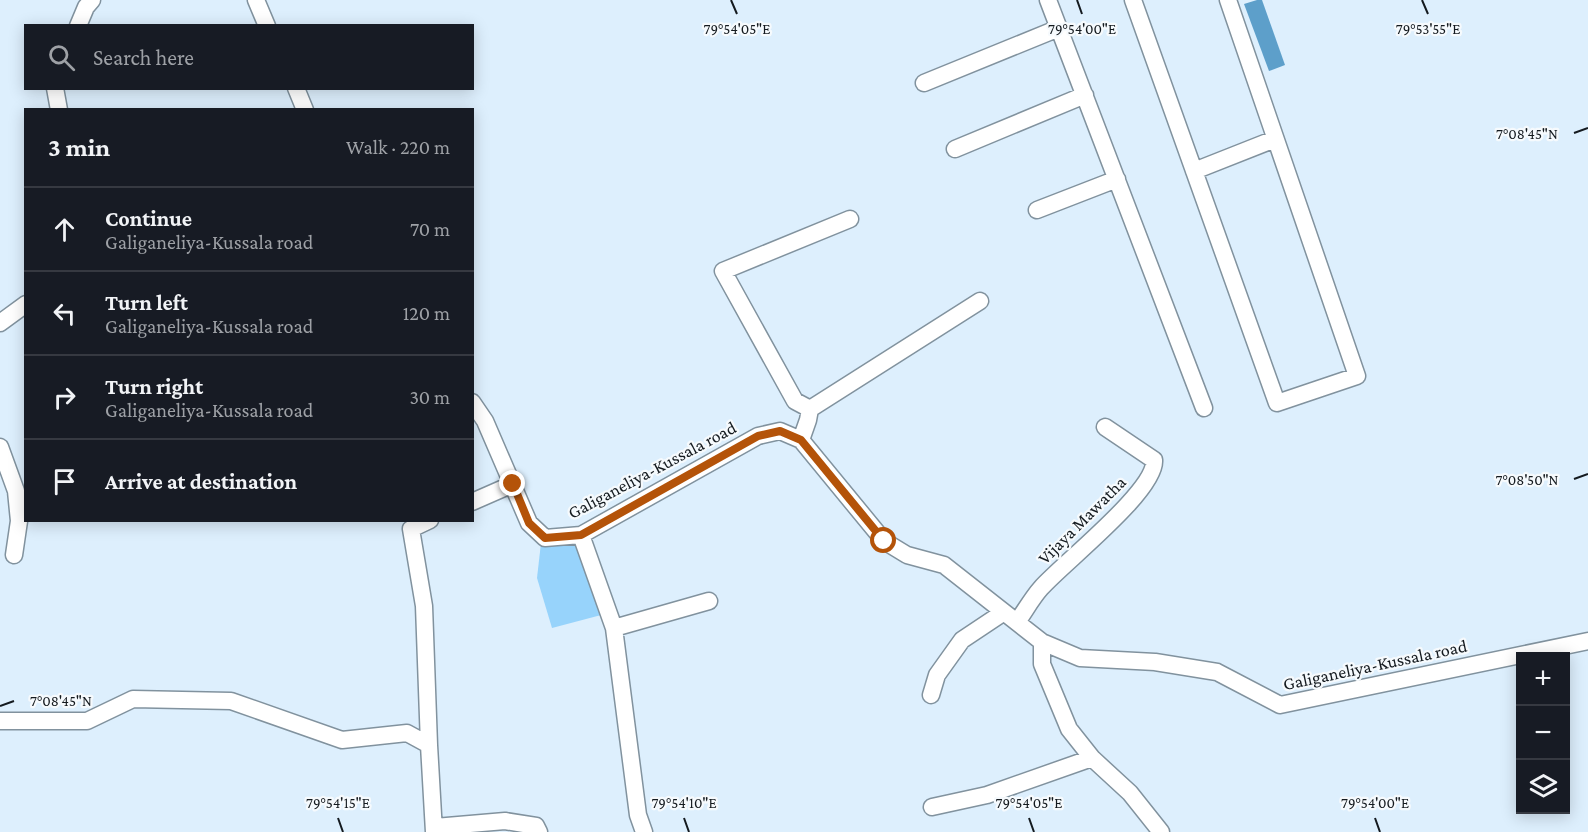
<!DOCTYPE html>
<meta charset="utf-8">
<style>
body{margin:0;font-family:"Crimson Pro",serif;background:#242831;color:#f1f3f6}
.controls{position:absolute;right:18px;bottom:18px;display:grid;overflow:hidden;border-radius:0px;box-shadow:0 3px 15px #0003}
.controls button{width:54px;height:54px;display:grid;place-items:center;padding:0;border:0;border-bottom:2px solid #363941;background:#171b24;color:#f1f3f6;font:30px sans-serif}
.stop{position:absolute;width:18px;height:18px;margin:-14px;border:4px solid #b45309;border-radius:50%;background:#fff}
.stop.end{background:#b45309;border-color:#fff;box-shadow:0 2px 6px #0008}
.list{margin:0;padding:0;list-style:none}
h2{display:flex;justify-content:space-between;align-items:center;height:78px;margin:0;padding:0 24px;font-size:26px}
h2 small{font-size:20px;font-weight:400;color:#9ea1a6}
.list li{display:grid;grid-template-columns:39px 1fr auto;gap:18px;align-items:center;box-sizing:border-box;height:84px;padding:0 24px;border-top:2px solid #363941}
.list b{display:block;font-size:22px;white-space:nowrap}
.list p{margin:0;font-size:20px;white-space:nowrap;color:#9ea1a6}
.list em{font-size:20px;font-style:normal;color:#9ea1a6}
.icon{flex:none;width:33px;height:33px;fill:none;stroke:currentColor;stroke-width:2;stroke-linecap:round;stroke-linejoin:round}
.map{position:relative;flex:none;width:1588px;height:832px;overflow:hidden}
.search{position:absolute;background:#171b24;box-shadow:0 3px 15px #0003;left:24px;top:24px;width:450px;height:66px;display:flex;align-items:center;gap:15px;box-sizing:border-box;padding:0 21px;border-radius:0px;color:#9ea1a6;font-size:22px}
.panel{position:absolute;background:#171b24;box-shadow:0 3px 15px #0003;left:24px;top:108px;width:450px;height:414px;border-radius:0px}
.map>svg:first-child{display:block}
</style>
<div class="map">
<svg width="1588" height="832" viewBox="0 0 1588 832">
<rect width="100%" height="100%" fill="#ddeffd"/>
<path fill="#97d3fb" d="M 580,541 L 605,614 L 552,628 L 537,578 L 541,543 Z"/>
<path fill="#5d9fca" d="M 1257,0 L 1262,0 L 1285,65 L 1269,71 L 1244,4 Z"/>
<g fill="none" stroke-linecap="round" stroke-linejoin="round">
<defs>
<path id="minor" d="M 256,0 L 267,26
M 1048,0 L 1204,408
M 1133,0 L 1277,403 L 1357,376 L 1228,0
M 78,26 L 86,7 L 92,0
M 924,83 L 1059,28
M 55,88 L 59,110
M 296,88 L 305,110
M 955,149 L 1085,95
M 1194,171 L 1275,139
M 1037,210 L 1117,179
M 0,323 L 26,304
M 472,402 L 485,421 L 529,523 L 545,538 L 581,535 L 758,436 L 780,431 L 801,440 L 884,541 L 907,555 L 944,565 L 1042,642 L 1080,658 L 1155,662 L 1217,672 L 1280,705 L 1588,641
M 810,409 L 795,401 L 723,271 L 850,219
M 810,409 L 980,301
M 801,440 L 808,420 L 810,409
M 0,447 L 16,491 L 19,521 L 14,555
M 472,502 L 513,484
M 430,520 L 411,529 L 424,606 L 429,745 L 434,832
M 581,535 L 614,628 L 638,815 L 644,832
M 1017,622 C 1025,611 1032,598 1041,588 C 1063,563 1157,490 1154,460 L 1105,427
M 614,628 L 709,601
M 1042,642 L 1042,664 L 1069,729 L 1092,758 L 1130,793 L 1161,832
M 931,695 L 937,675 L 962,640 L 1004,612
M 0,721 L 87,721 L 133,699 L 231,701 L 342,740 L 407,733 L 429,745
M 932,807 L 987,795 L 1092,758
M 435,827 L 505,821 L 536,826 L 539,832"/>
</defs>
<use href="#minor" stroke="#81929e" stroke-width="19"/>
<use href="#minor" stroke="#fff" stroke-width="16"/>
</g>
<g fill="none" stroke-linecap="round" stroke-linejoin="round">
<path stroke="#b45309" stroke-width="8" d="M 513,484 L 529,523 L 545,538 L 581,535 L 758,436 L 780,431 L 801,440 L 884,541"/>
</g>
<path fill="none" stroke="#141a1f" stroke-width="2" d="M 731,0 L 737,14M 1077,0 L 1082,14M 1422,0 L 1428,14M 1574,133 L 1588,128M 1574,479 L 1588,474M 0,706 L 14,701M 338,818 L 343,832M 684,818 L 689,832M 1029,818 L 1034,832M 1375,818 L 1380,832"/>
<g text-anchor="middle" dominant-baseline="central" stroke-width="4.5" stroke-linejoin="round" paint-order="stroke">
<g font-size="18" fill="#141a1f" stroke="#f6fafd">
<text transform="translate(652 470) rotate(-28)">Galiganeliya-Kussala road</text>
<text transform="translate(1082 520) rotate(-45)">Vijaya Mawatha</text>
<text transform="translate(1375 665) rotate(-12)">Galiganeliya-Kussala road</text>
</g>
</g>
<g font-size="15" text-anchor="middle" fill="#141a1f" stroke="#f6fafd" stroke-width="4.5" stroke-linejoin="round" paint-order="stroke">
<text x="737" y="34">79°54'05"E</text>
<text x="1082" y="34">79°54'00"E</text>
<text x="1428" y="34">79°53'55"E</text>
<text x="1527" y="139">7°08'45"N</text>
<text x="1527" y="485">7°08'50"N</text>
<text x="61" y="706">7°08'45"N</text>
<text x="338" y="808">79°54'15"E</text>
<text x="684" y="808">79°54'10"E</text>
<text x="1029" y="808">79°54'05"E</text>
<text x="1375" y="808">79°54'00"E</text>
</g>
</svg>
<div class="controls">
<button>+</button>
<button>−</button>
<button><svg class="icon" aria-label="layers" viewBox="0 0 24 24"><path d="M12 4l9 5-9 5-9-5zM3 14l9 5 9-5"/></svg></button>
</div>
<div class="stop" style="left:884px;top:541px"></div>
<div class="stop end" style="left:513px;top:484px"></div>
<div class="search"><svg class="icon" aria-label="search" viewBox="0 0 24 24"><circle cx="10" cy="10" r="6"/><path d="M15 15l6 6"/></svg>Search here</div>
<section class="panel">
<h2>3 min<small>Walk · 220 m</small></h2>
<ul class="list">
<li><svg class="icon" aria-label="ahead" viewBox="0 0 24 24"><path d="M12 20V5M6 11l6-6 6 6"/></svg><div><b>Continue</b><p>Galiganeliya-Kussala road</p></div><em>70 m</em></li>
<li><svg class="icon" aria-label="left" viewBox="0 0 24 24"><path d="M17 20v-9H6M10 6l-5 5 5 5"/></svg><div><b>Turn left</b><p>Galiganeliya-Kussala road</p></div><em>120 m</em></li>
<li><svg class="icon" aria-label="right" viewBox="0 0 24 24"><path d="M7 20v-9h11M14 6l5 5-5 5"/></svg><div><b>Turn right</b><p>Galiganeliya-Kussala road</p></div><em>30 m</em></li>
<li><svg class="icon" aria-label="arrive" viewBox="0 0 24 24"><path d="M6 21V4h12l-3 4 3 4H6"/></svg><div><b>Arrive at destination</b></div></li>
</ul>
</section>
</div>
